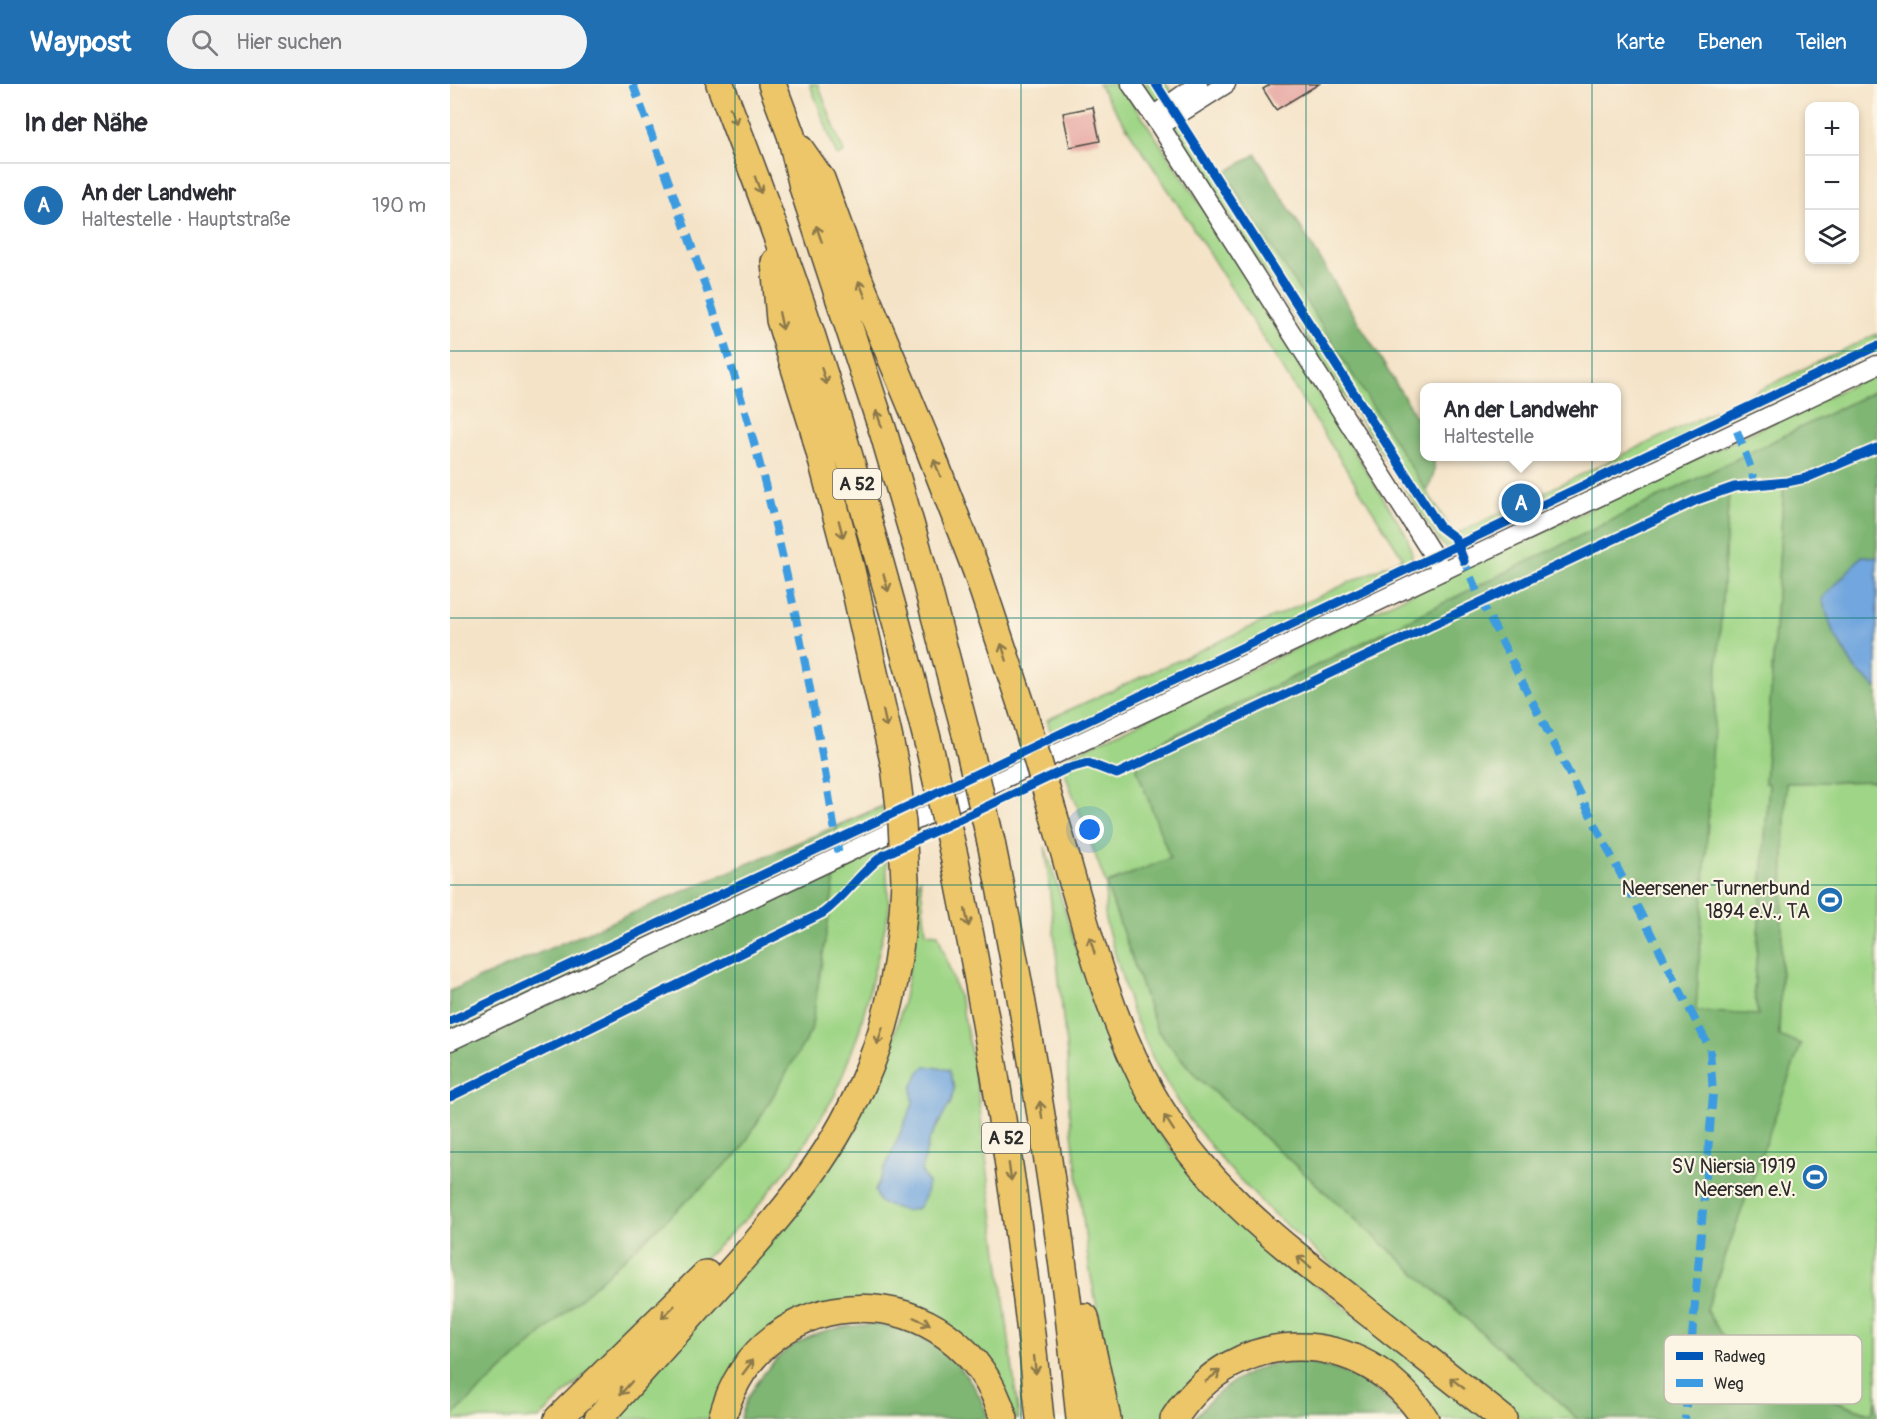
<!DOCTYPE html>
<html lang="de">
<meta charset="utf-8">
<style>
body{margin:0;font-family:Pangolin,sans-serif;background:#f2f2f3;color:#2b2b33}
.controls{position:absolute;right:18px;top:18px;display:grid;overflow:hidden;border-radius:12px;box-shadow:0 3px 9px #0003}
.controls button{width:54px;height:54px;display:grid;place-items:center;padding:0;border:0;border-bottom:2px solid #e1e1e2;background:#fff;color:#2b2b33;font:30px sans-serif}
.you{position:absolute;left:640px;top:746px;width:21px;height:21px;margin:-15px;border:4px solid #fff;border-radius:50%;background:#1a73e8;box-shadow:0 0 0 9px #1a73e833}
.badge{display:grid;place-items:center;width:39px;height:39px;border-radius:50%;background:#1f6fb2;color:#fff;font-size:20px;font-weight:700}
.pin{position:absolute;translate:-50% -50%;border:3px solid #fff;box-shadow:0 2px 6px #0006}
.popup{position:absolute;left:970px;top:299px;width:201px;height:78px;box-sizing:border-box;display:grid;place-content:center;border-radius:12px;background:#fff;filter:drop-shadow(0 2px 4px #0005);font-size:20px;white-space:nowrap;color:#7c7c81}
.popup b{font-size:22px;color:#2b2b33}
.popup::after{content:'';position:absolute;left:50%;top:100%;margin-left:-12px;border:12px solid transparent;border-top-color:#fff}
.list{margin:0;padding:0;list-style:none}
h2{display:flex;justify-content:space-between;align-items:center;height:78px;margin:0;padding:0 24px;font-size:26px}
h2 small{font-size:20px;font-weight:400;color:#7c7c81}
.list li{display:grid;grid-template-columns:39px 1fr auto;gap:18px;align-items:center;box-sizing:border-box;height:84px;padding:0 24px;border-top:2px solid #e1e1e2}
.list b{display:block;font-size:22px;white-space:nowrap}
.list p{margin:0;font-size:20px;white-space:nowrap;color:#7c7c81}
.list em{font-size:20px;font-style:normal;color:#7c7c81}
.icon{flex:none;width:33px;height:33px;fill:none;stroke:currentColor;stroke-width:2;stroke-linecap:round;stroke-linejoin:round}
.map{position:relative;flex:none;width:1427px;height:1335px;overflow:hidden}
header{display:flex;align-items:center;gap:36px;box-sizing:border-box;height:84px;padding:0 30px;background:#1f6fb2;color:#fff}
header strong{font-size:28px}
nav{display:flex;gap:33px;margin-inline-start:auto;font-size:21px}
.search{width:420px;height:54px;background:#f2f2f3;display:flex;align-items:center;gap:15px;box-sizing:border-box;padding:0 21px;border-radius:33px;color:#7c7c81;font-size:22px}
main{display:flex}
aside{flex:1;background:#fff}
.map>svg:first-child{display:block}
</style>
<header>
<strong>Waypost</strong>
<div class="search"><svg class="icon" aria-label="search" viewBox="0 0 24 24"><circle cx="10" cy="10" r="6"/><path d="M15 15l6 6"/></svg>Hier suchen</div>
<nav><a>Karte</a><a>Ebenen</a><a>Teilen</a></nav>
</header>
<main>
<aside>
<h2>In der Nähe<small></small></h2>
<ul class="list">
<li><span class="badge">A</span><div><b>An der Landwehr</b><p>Haltestelle · Hauptstraße</p></div><em>190 m</em></li>
</ul>
</aside>
<div class="map">
<svg width="1427" height="1335" viewBox="0 0 1427 1335">
<rect width="100%" height="100%" fill="#fcf5e5"/>
<filter id="ink" filterUnits="userSpaceOnUse"><feTurbulence type="fractalNoise" baseFrequency=".0167" numOctaves="2"/><feDisplacementMap in="SourceGraphic" scale="12" xChannelSelector="R" yChannelSelector="G"/><feConvolveMatrix kernelMatrix="1 2 1 2 8 2 1 2 1" color-interpolation-filters="sRGB"/></filter>
<filter id="wash" filterUnits="userSpaceOnUse"><feTurbulence type="fractalNoise" baseFrequency=".008" numOctaves="4" result="noise"/><feDisplacementMap in="SourceGraphic" scale="24" xChannelSelector="R" yChannelSelector="G"/><feGaussianBlur stdDeviation="1.35" result="paint"/><feColorMatrix in="noise" values="0 0 0 0 0 0 0 0 0 0 0 0 0 0 0 0 0 1.4 0 .05"/><feComposite in="paint" operator="in"/></filter>
<g filter="url(#wash)">
<rect width="100%" height="100%" fill="#f4e3c7"/>
<path fill="#9fd586" stroke="#658058" stroke-width="1.5" fill-rule="evenodd" d="M 360,0 L 368,0 L 394,69 L 387,72 Z
M 648,0 L 670,0 L 744,110 L 957,452 L 962,470 L 960,485 L 952,493 L 603,655 L 597,636 L 953,474 L 729,122 Z
M 689,0 L 716,0 L 849,204 L 1004,451 L 1427,250 L 1427,266 L 1010,465 L 1000,467 L 989,457 L 758,101 Z
M 1427,289 L 1427,306 L 682,672 L 721,775 L 656,800 L 707,946 L 746,992 L 1128,1335 L 1073,1335 L 918,1213 L 818,1125 L 776,1081 L 739,1035 L 705,979 L 683,930 L 655,836 L 656,800 L 610,676 Z
M 1334,400 L 1315,699 L 1319,699 L 1304,907 L 1308,932 L 1245,927 L 1279,406 Z
M 1427,697 L 1427,1316 L 1422,1330 L 1291,1283 L 1256,1226 L 1350,960 L 1329,953 L 1336,699 Z
M 433,722 L 439,827 L 409,948 L 385,1011 L 344,1077 L 303,1128 L 89,1335 L 0,1335 L 384,800 L 387,743 Z
M 595,762 L 644,921 L 674,990 L 712,1052 L 750,1102 L 799,1148 L 1036,1335 L 984,1335 L 846,1252 L 714,1335 L 668,1335 L 639,1182 L 619,1025 L 617,972 Z
M 470,795 L 476,849 L 488,850 L 512,923 L 526,994 L 569,1335 L 565,1335 L 500,1242 L 340,1232 L 265,1335 L 164,1335 L 427,1000 C 433,984 439,968 444,952 C 460,901 465,849 468,796 ZM 504,1004 L 501,1018 L 479,1056 L 471,1087 L 478,1099 L 425,1107 L 463,1020 Z"/>
<path fill="#7fb673" stroke="#55704f" stroke-width="1.5" fill-rule="evenodd" d="M 806,70 L 974,346 L 975,372 L 983,373 C 986,385 983,397 976,407 L 775,89 Z
M 1427,306 L 1427,473 L 1412,473 L 1383,548 L 1405,585 L 1427,604 L 1427,697 L 1336,699 L 1329,952 L 1351,960 L 1256,1226 L 1291,1283 L 1421,1330 L 1427,1316 L 1427,1335 L 1128,1335 L 746,992 L 707,946 L 656,800 L 720,774 L 682,672 ZM 1334,400 L 1315,699 L 1319,700 L 1304,907 L 1308,931 L 1246,927 L 1279,406 Z
M 433,722 L 387,743 L 384,800 L 361,947 L 290,1068 L 0,1334 L 0,907 Z
M 428,1240 C 438,1243 449,1245 459,1248 C 495,1260 529,1299 538,1335 L 290,1335 C 293,1320 299,1310 308,1298 C 337,1253 377,1242 428,1240 Z
M 848,1277 C 892,1284 927,1297 953,1335 L 744,1335 C 762,1311 787,1292 815,1282 C 825,1279 837,1279 848,1277 Z"/>
<path fill="#71a6de" stroke="#4e6884" stroke-width="1.5" d="M 1412,472 L 1427,473 L 1427,604 L 1405,585 L 1383,548 L 1372,515 Z
M 476,982 L 499,986 L 504,1004 L 501,1018 L 479,1056 L 471,1087 L 478,1099 L 475,1113 L 468,1124 L 455,1127 L 430,1119 L 425,1107 L 463,1020 L 462,1004 L 469,988 Z"/>
<g id="blocks">
<path fill="#e7a7a2" d="M 821,0 L 869,0 L 826,26 L 813,5 Z
M 643,23 L 650,57 L 620,63 L 613,29 Z"/>
</g>
</g>
<g filter="url(#ink)">
<use href="#blocks" fill-opacity="0" stroke="#494742" stroke-width="1.5"/>
<g fill="none" stroke-linecap="round" stroke-linejoin="round">
<defs>
<path id="minor" d="M 681,0 L 710,42 L 993,487
M 703,32 L 748,0
M 710,42 L 776,0
M 0,957 L 1427,281"/>
<path id="highway" d="M 270,0 C 301,82 333,164 360,247 C 405,386 444,525 480,666
M 322,0 L 341,51 L 353,103 L 433,347 L 467,463 L 516,650
M 350,65 L 371,95 L 401,177 L 479,364 L 527,488 L 572,623
M 325,178 L 330,236 L 363,342 L 401,486 L 445,682
M 603,729 C 631,822 654,926 702,1011 C 751,1098 823,1154 900,1214 C 951,1254 1002,1295 1053,1335
M 541,758 C 580,949 612,1141 630,1335
M 505,776 C 543,961 572,1147 590,1335
M 635,1233 L 657,1335
M 108,1335 L 256,1190
M 148,1335 C 190,1289 231,1243 273,1196 C 327,1136 380,1076 412,1001 C 441,936 452,868 455,797
M 272,1335 C 310,1188 510,1187 554,1335
M 724,1335 C 785,1238 914,1240 975,1335"/>
</defs>
<use href="#minor" stroke="#494742" stroke-width="21"/>
<use href="#highway" stroke="#494742" stroke-width="30"/>
<use href="#minor" stroke="#fff" stroke-width="18"/>
<use href="#highway" stroke="#ecc669" stroke-width="27"/>
<defs>
<path id="highway-bridge" d="M 572,623 L 603,729
M 516,650 L 541,758
M 480,666 L 505,776
M 445,682 L 452,739 L 455,797"/>
</defs>
<use href="#highway-bridge" stroke="#494742" stroke-width="30" stroke-linecap="butt"/>
<use href="#highway-bridge" stroke="#ecc669" stroke-width="27"/>
<path stroke="#3d9ce1" stroke-width="8" stroke-dasharray="15 8" stroke-linecap="butt" d="M 183,0 C 232,133 281,267 316,404 C 347,525 369,649 389,772
M 1287,347 L 1302,387 L 1304,401
M 1012,472 L 1031,517 L 1260,965 L 1263,1010 L 1235,1335"/>
<defs>
<path id="cycleway" d="M 706,0 L 989,442 L 1005,454 L 1014,477
M 0,937 L 425,738 L 1427,262
M 0,1013 L 373,829 C 396,812 411,787 434,771 L 616,685 L 638,679 L 667,690 L 1247,416 L 1284,403 L 1337,398 L 1356,394 L 1427,364"/>
</defs>
<use href="#cycleway" stroke="#fcf5e5" stroke-width="13"/>
<use href="#cycleway" stroke="#0057b8" stroke-width="9"/>
</g>
<defs><path id="oneway-shaft" d="M-6 0H5M1.5-3L5.5 0L1.5 3" fill="none" stroke-width="1.6" stroke-linecap="round" stroke-linejoin="round" transform="scale(1.5)"/></defs>
<g stroke="#8c784a">
<use href="#oneway-shaft" transform="translate(283 32) rotate(69)"/>
<use href="#oneway-shaft" transform="translate(308 101) rotate(70)"/>
<use href="#oneway-shaft" transform="translate(369 150) rotate(-109)"/>
<use href="#oneway-shaft" transform="translate(412 205) rotate(-112)"/>
<use href="#oneway-shaft" transform="translate(331 237) rotate(78)"/>
<use href="#oneway-shaft" transform="translate(374 292) rotate(72)"/>
<use href="#oneway-shaft" transform="translate(429 335) rotate(-108)"/>
<use href="#oneway-shaft" transform="translate(487 384) rotate(-112)"/>
<use href="#oneway-shaft" transform="translate(391 445) rotate(75)"/>
<use href="#oneway-shaft" transform="translate(436 499) rotate(74)"/>
<use href="#oneway-shaft" transform="translate(554 568) rotate(-108)"/>
<use href="#oneway-shaft" transform="translate(435 635) rotate(78)"/>
<use href="#oneway-shaft" transform="translate(517 834) rotate(78)"/>
<use href="#oneway-shaft" transform="translate(642 861) rotate(-107)"/>
<use href="#oneway-shaft" transform="translate(430 952) rotate(107)"/>
<use href="#oneway-shaft" transform="translate(591 1026) rotate(-98)"/>
<use href="#oneway-shaft" transform="translate(719 1039) rotate(-123)"/>
<use href="#oneway-shaft" transform="translate(560 1088) rotate(82)"/>
<use href="#oneway-shaft" transform="translate(854 1178) rotate(-142)"/>
<use href="#oneway-shaft" transform="translate(218 1228) rotate(136)"/>
<use href="#oneway-shaft" transform="translate(472 1237) rotate(24)"/>
<use href="#oneway-shaft" transform="translate(585 1281) rotate(84)"/>
<use href="#oneway-shaft" transform="translate(298 1283) rotate(-53)"/>
<use href="#oneway-shaft" transform="translate(763 1292) rotate(-37)"/>
<use href="#oneway-shaft" transform="translate(1007 1299) rotate(-142)"/>
<use href="#oneway-shaft" transform="translate(176 1304) rotate(132)"/>
</g>
</g>
<path fill="none" stroke="#0f766e" stroke-width="1.5" stroke-opacity="0.55" d="M 285,0 L 285,1335M 571,0 L 571,1335M 856,0 L 856,1335M 1142,0 L 1142,1335M 0,267 L 1427,267M 0,534 L 1427,534M 0,801 L 1427,801M 0,1068 L 1427,1068"/>
<defs>
<symbol id="stadium-disc" viewBox="-11 -11 22 22"><circle r="9.5" fill="#1f6fb2" stroke="#fcf5e5"/><path d="M0-5a6.5 5 0 1 0 0 10a6.5 5 0 1 0 0-10ZM-3.5-1.8h7v3.6h-7Z" fill="#fff"/></symbol>
</defs>
<g fill-rule="evenodd">
<use href="#stadium-disc" x="1365" y="801" width="30" height="30"/>
<use href="#stadium-disc" x="1350" y="1078" width="30" height="30"/>
</g>
<g text-anchor="middle" dominant-baseline="central" stroke-width="4.5" stroke-linejoin="round" paint-order="stroke">
<g fill="#fcf5e5" stroke="#6a6863" stroke-width="1.5">
<rect x="383" y="385" width="48" height="30" rx="4.5"/>
<rect x="532" y="1039" width="48" height="30" rx="4.5"/>
</g>
<g font-size="18" font-weight="bold" fill="#2b2b2b">
<text x="407" y="400">A 52</text>
<text x="556" y="1054">A 52</text>
</g>
<g font-size="20" fill="#2b2b2b" stroke="#fcf5e5" text-anchor="end">
<text x="1360" y="804">Neersener Turnerbund<tspan x="1360" dy="23">1894 e.V., TA</tspan></text>
<text x="1346" y="1082">SV Niersia 1919<tspan x="1346" dy="23">Neersen e.V.</tspan></text>
</g>
</g>
<rect x="1214" y="1251" width="198" height="69" rx="9" fill="#fcf5e5" stroke="#bdb8ad" stroke-width="1.5"/>
<rect x="1226" y="1268" width="27" height="8" fill="#0057b8"/>
<rect x="1226" y="1295" width="27" height="8" fill="#3d9ce1"/>
<g font-size="16" fill="#2b2b2b">
<text x="1264" y="1278">Radweg</text>
<text x="1264" y="1305">Weg</text>
</g>
</svg>
<div class="controls">
<button>+</button>
<button>−</button>
<button><svg class="icon" aria-label="layers" viewBox="0 0 24 24"><path d="M12 4l9 5-9 5-9-5zM3 14l9 5 9-5"/></svg></button>
</div>
<div class="you"></div>
<div class="pin badge" style="left:1071px;top:419px">A</div>
<div class="popup"><b>An der Landwehr</b>Haltestelle</div>
</div>
</main>
